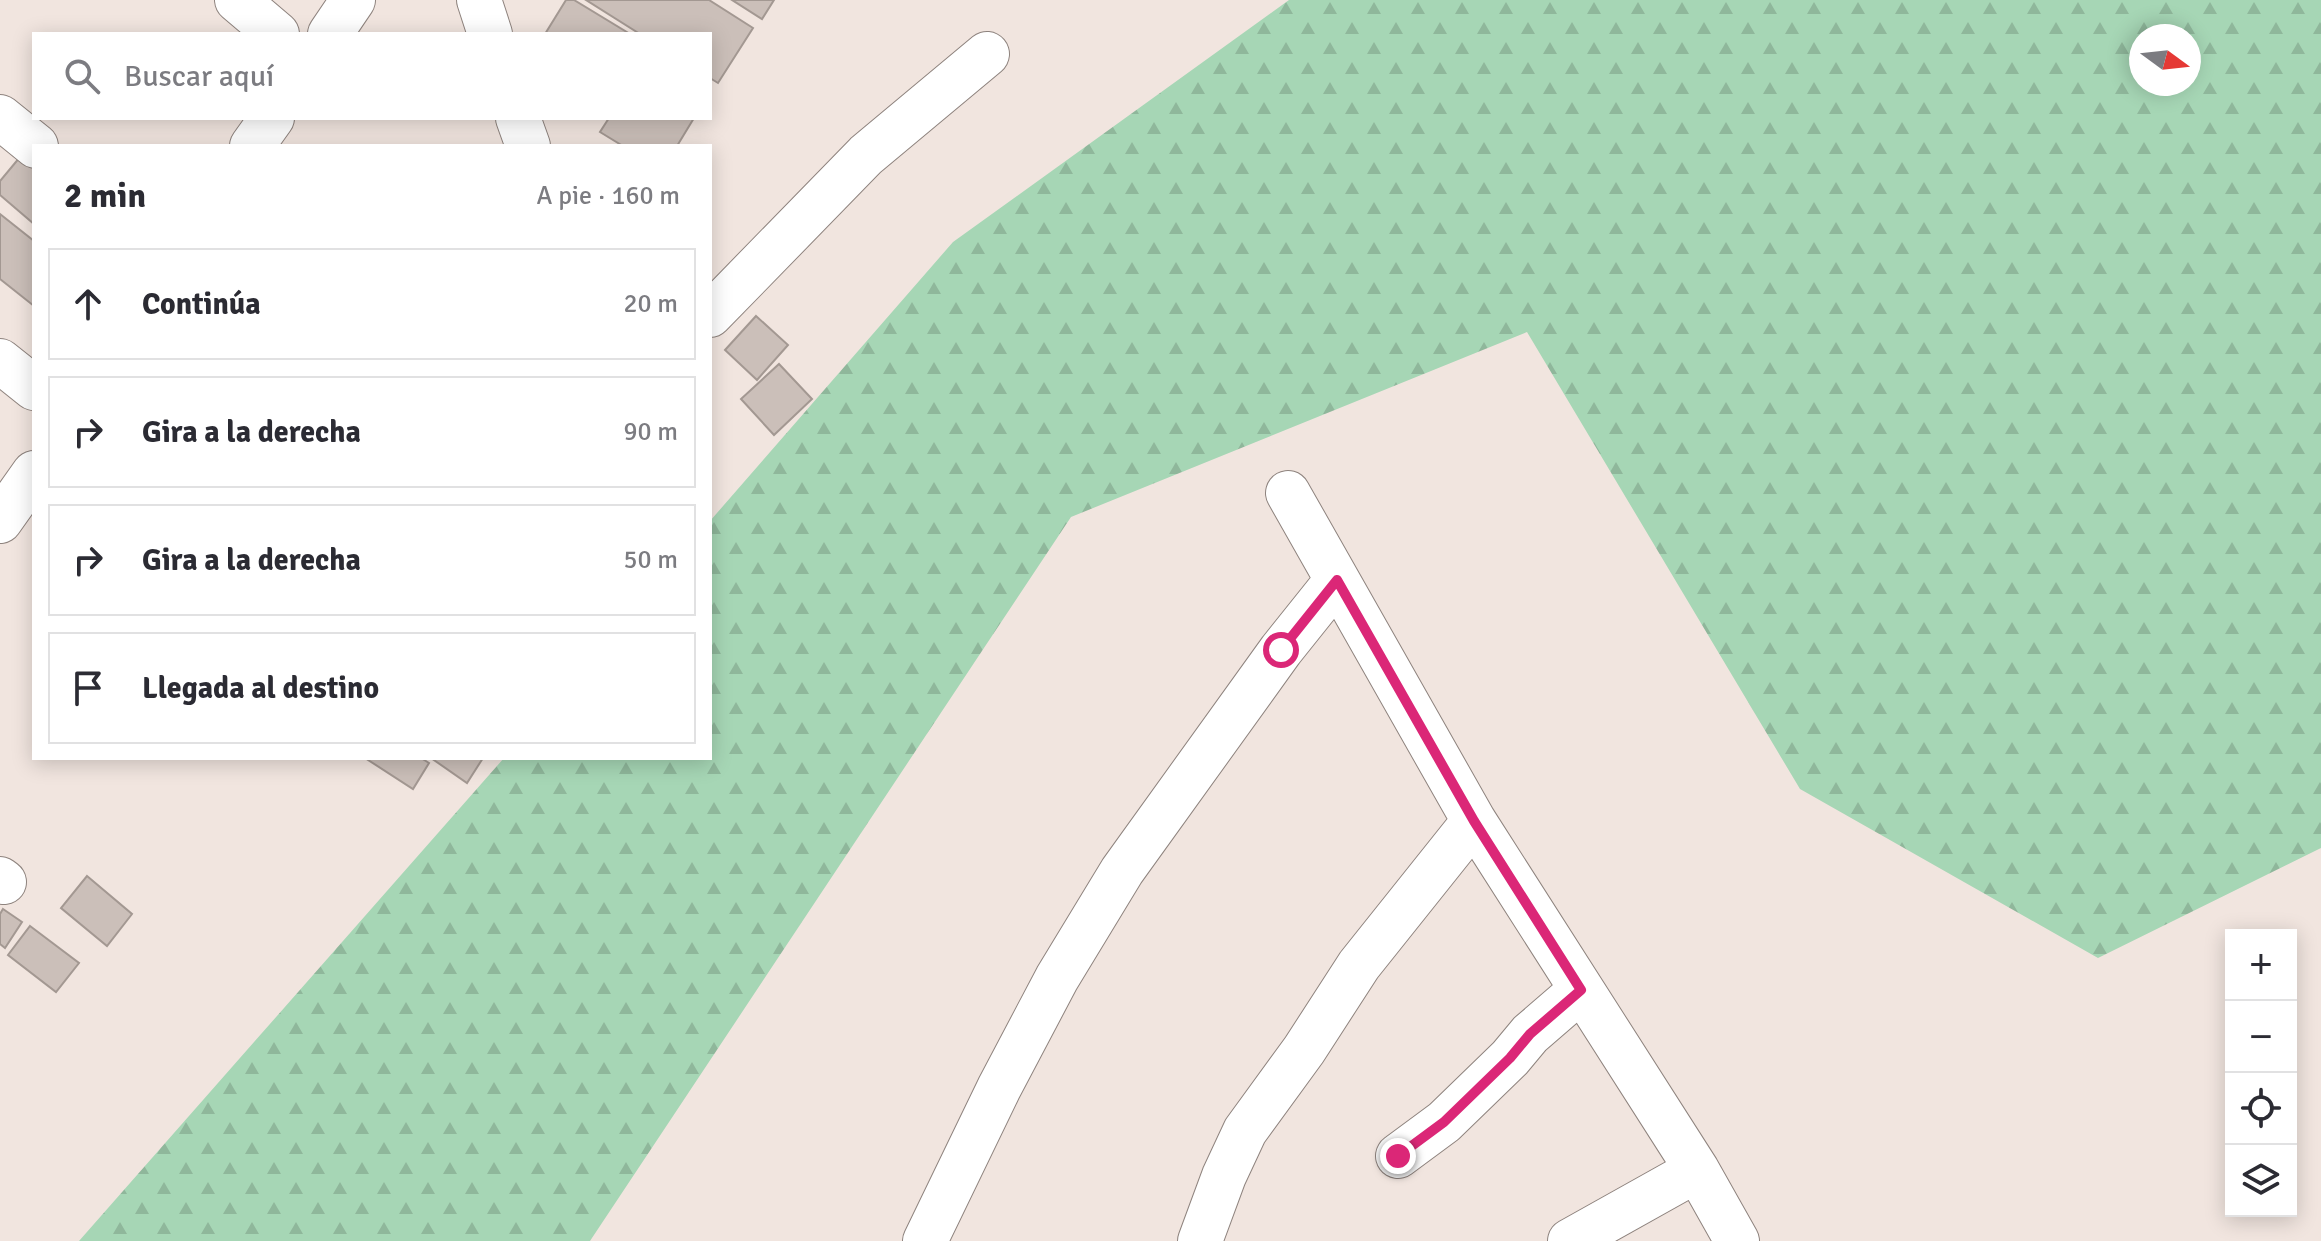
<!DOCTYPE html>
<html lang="es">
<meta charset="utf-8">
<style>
body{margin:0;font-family:Signika,sans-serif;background:#f7f7f7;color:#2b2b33}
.controls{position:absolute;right:24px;bottom:24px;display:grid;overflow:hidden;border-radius:0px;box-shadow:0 4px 20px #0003}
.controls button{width:72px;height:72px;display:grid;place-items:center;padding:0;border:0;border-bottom:2px solid #e1e1e2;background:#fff;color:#2b2b33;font:40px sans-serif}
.compass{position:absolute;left:2129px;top:24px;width:72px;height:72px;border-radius:50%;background:#fff;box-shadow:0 4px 20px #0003;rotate:105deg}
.stop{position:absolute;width:24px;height:24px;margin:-18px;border:6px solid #db2777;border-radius:50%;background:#fff}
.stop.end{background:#db2777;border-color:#fff;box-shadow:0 2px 8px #0008}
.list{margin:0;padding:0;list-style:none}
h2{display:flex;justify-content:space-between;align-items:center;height:104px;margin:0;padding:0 32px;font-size:34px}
h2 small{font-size:26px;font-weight:400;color:#7c7c81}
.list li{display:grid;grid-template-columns:52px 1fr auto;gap:24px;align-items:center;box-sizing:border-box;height:112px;margin:0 16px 16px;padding:0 16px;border:2px solid #e1e1e2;border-radius:0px}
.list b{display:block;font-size:30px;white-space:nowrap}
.list em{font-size:26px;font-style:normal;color:#7c7c81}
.icon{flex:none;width:44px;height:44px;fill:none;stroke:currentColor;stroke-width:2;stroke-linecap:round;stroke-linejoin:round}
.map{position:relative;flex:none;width:2321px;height:1241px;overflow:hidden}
.search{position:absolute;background:#fff;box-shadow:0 4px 20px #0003;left:32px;top:32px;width:680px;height:88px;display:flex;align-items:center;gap:20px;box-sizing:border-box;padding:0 28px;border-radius:0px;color:#7c7c81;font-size:30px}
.panel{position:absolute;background:#fff;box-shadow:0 4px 20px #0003;left:32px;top:144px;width:680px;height:616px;border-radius:0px}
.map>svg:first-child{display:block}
</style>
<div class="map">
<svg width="2321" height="1241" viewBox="0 0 2321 1241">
<defs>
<pattern id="forest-firs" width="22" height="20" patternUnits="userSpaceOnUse" patternTransform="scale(2)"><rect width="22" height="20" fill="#a6d6b5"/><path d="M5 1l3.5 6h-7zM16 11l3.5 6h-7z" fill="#8fb79b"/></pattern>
</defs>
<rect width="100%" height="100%" fill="#f1e5df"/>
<path fill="url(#forest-firs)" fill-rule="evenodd" d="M 1289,0 L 2321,0 L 2321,848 L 2098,958 L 1800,789 L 1527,332 L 1071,517 L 590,1241 L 79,1241 L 504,758 L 710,758 L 710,521 L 953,242 ZM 2141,36 L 2189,36 L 2189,84 L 2141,84 Z"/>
<path fill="#cbbfb9" stroke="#a39892" stroke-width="2" d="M 566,0 L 574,0 L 630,34 L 545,34 Z
M 586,0 L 709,0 L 753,28 L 718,83 L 710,78 L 710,34 L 640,34 Z
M 732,0 L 774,0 L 762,19 Z
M 609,118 L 694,118 L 677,146 L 623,146 L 600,132 Z
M 25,151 L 34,158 L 34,224 L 0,195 L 0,181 Z
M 0,214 L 34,241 L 34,306 L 0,279 Z
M 756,316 L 788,345 L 757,380 L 725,350 Z
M 779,364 L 812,399 L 774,435 L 741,399 Z
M 365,758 L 421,758 L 429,763 L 413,789 Z
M 431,758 L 483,758 L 467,783 Z
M 87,876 L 132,914 L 107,946 L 61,908 Z
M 3,909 L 22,922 L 5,948 L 0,944 L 0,914 Z
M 30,926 L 79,963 L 56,992 L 8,955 Z"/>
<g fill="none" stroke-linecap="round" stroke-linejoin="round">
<defs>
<path id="minor" d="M 237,0 L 277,34
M 479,0 L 490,34
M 0,117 L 36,146
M 518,118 L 528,146
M 710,315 L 866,155 L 987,54
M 0,361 L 34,388
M 1288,493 L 1474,821 L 1697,1170 L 1737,1241
M 0,879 L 4,882
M 1398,1156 L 1444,1122 L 1510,1058 L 1530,1034 L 1581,990
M 925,1241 L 999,1088 L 1057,978 L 1122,871 L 1281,650 L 1337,580
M 1200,1241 L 1224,1176 L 1245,1131 L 1304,1050 L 1359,965 L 1474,821
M 1570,1241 L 1697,1170"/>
<path id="highway" d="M 330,34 L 353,0
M 252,146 L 272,118
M 0,521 L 34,473"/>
</defs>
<use href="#minor" stroke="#8e837e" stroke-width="46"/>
<use href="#highway" stroke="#8e837e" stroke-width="46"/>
<use href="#minor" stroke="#fff" stroke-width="44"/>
<use href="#highway" stroke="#fff" stroke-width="44"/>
</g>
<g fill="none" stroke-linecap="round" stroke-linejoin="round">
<path stroke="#db2777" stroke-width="10" d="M 1281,650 L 1337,580 L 1474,821 L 1581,990 L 1530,1034 L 1510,1058 L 1444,1122 L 1398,1156"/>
</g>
</svg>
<div class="controls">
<button>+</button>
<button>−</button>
<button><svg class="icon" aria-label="locate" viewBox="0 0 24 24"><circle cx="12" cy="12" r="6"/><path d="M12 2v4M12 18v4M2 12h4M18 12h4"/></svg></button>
<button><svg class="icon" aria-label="layers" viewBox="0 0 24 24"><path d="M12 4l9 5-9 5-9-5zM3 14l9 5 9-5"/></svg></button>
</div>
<svg class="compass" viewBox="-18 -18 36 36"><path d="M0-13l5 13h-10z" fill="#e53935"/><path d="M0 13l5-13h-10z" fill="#7c7c81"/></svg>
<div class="stop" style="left:1281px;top:650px"></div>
<div class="stop end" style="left:1398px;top:1156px"></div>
<div class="search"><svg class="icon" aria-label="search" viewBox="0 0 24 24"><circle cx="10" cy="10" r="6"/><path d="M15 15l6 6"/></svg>Buscar aquí</div>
<section class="panel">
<h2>2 min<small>A pie · 160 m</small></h2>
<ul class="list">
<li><svg class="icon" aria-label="ahead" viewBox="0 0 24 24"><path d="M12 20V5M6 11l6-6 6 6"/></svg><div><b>Continúa</b></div><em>20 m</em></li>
<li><svg class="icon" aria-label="right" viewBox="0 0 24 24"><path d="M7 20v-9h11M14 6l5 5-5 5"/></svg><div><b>Gira a la derecha</b></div><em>90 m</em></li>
<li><svg class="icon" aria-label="right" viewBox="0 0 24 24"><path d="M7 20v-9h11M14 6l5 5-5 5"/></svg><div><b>Gira a la derecha</b></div><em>50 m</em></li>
<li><svg class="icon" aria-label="arrive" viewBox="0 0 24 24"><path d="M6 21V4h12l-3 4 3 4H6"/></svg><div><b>Llegada al destino</b></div></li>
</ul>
</section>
</div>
